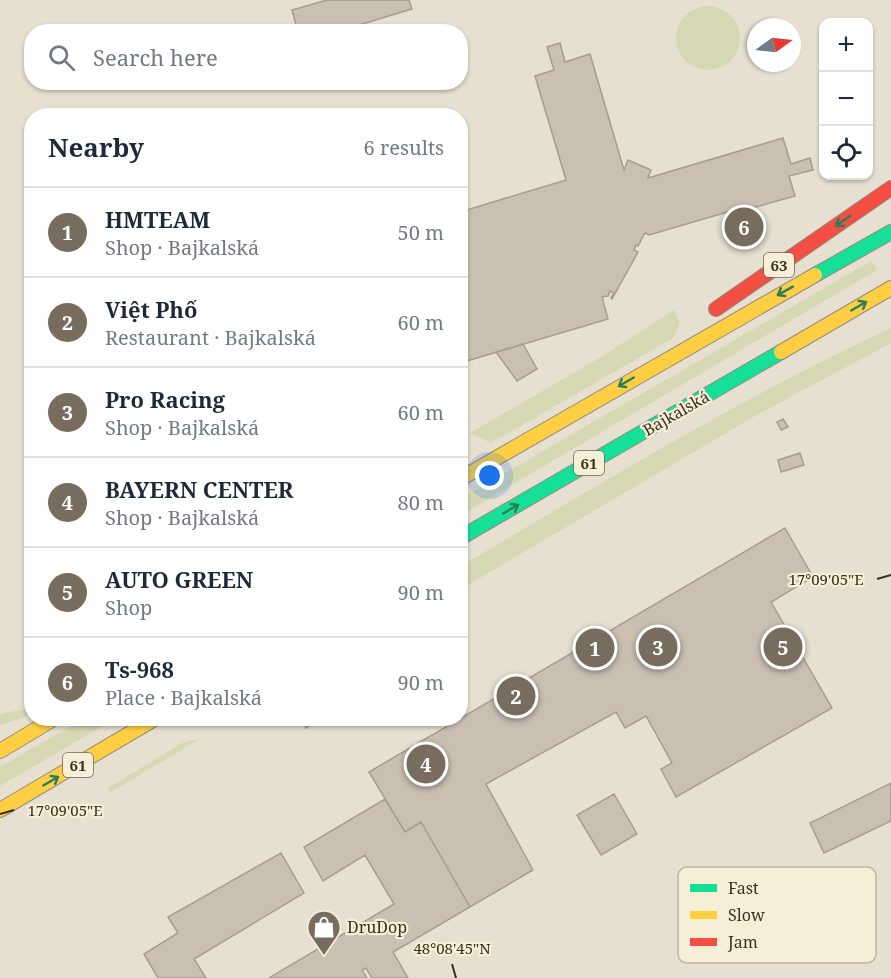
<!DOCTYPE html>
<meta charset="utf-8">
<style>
body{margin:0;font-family:"Noto Serif",serif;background:#f2f2f3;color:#1f2937}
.controls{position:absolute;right:18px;top:18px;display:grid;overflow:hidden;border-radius:12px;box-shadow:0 2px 4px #0004}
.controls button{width:54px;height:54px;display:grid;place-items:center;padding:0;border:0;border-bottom:2px solid #e0e1e3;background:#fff;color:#1f2937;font:30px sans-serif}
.compass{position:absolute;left:747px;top:18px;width:54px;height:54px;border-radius:50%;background:#fff;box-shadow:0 2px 4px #0004;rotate:75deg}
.you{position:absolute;left:490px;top:476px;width:21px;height:21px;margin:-15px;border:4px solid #fff;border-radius:50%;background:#1a73e8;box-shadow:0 0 0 9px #1a73e833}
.badge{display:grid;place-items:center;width:39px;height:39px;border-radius:50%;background:#786c5e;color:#fff;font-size:20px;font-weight:700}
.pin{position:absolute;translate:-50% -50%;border:3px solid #fff;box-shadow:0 2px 6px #0006}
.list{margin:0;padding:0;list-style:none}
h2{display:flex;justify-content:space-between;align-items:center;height:78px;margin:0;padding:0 24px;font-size:26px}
h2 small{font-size:20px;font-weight:400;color:#747a83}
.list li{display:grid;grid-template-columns:39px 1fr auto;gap:18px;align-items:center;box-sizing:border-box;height:90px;padding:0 24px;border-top:2px solid #e0e1e3}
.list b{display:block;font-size:22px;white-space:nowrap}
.list p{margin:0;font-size:20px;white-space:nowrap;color:#747a83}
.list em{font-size:20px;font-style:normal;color:#747a83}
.icon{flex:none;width:33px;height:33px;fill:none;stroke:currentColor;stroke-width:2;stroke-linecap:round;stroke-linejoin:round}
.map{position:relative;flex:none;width:891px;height:978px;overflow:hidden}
.search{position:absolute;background:#fff;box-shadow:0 2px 4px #0004;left:24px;top:24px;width:444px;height:66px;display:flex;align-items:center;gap:15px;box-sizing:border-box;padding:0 21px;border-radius:24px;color:#747a83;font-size:22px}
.panel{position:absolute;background:#fff;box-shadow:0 2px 4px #0004;left:24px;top:108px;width:444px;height:618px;border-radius:24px}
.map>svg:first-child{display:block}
</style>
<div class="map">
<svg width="891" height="978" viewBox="0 0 891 978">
<rect width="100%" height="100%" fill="#e7e0d1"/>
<path fill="#d6d7b3" d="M676 38a32 32 0 1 1 64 0a32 32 0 1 1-64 0Z
M 871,261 L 877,270 L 461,515 L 460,499 Z
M 674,310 L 680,323 L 673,338 L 491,443 L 470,433 L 601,357 Z
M 891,328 L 891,343 L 755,416 L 461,589 L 461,566 C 602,483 742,397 891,328 Z
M 31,705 L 31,715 L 0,725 L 0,714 L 25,709 Z
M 83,719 L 115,719 L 0,786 L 0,767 Z
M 193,740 L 198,740 L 111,792 L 108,790 L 108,788 L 182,743 Z"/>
<path fill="#cbbfb2" stroke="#a89c90" stroke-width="1.5" d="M 327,0 L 409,0 L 412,9 L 336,32 L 298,32 L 292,10 Z
M 560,43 L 565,62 L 590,54 L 624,170 L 628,160 L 651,170 L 648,178 L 783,138 L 791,164 L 810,158 L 813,170 L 789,176 L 795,196 L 749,209 L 748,206 L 649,235 L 645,233 L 638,246 L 636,245 L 634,250 L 638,252 L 612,299 L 611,298 L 614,293 L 610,291 L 608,296 L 602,297 L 608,319 L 460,363 L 460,212 L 566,180 L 535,76 L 554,70 L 547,47 Z
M 759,212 L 764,233 L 730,243 L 724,222 Z
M 523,344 L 537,369 L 517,381 L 496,352 Z
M 783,419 L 788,427 L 781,430 L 777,422 Z
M 800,453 L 804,465 L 781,472 L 778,460 Z
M 785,528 L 813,577 L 771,602 L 832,708 L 676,797 L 661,769 L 672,763 L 646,716 L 625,728 L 616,712 L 486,784 L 533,870 L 470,907 L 421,822 L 405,832 L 369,772 Z
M 300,718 L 321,718 L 306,728 Z
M 891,783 L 891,821 L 824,853 L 810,823 Z
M 614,794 L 637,834 L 601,855 L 577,815 Z
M 385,799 L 405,832 L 421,822 L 470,907 L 393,952 L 408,978 L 372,978 L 366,968 L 362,970 L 367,978 L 269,978 L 394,904 L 365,855 L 323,881 L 304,847 Z
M 281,853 L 304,893 L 194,959 L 206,978 L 158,978 L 144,954 L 178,933 L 168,917 Z"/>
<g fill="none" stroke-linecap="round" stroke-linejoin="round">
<defs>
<path id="fast" d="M 815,275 L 891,232
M 460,538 L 781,352"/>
<path id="slow" d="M 781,352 L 891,288
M 460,479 L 815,275
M 0,751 L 55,718
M 0,810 L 156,718"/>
<path id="jam" d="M 716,309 L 891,188"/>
</defs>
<use href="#fast" stroke="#928b80" stroke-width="16"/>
<use href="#slow" stroke="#928b80" stroke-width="16"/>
<use href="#jam" stroke="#928b80" stroke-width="16"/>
<use href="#fast" stroke="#16e098" stroke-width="14"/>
<use href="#slow" stroke="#ffcf43" stroke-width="14"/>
<use href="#jam" stroke="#f24e42" stroke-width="14"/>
</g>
<defs><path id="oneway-shaft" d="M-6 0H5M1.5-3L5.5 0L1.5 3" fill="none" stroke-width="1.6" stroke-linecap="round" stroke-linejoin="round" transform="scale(1.5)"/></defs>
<g stroke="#2b7e56">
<use href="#oneway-shaft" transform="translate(843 221) rotate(145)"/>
<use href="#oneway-shaft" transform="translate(785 291) rotate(151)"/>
<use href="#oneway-shaft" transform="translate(859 306) rotate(-30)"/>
<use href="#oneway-shaft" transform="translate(626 382) rotate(150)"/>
<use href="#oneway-shaft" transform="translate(511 509) rotate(-30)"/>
<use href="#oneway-shaft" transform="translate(51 781) rotate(-30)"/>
</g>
<path fill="none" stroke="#3d2e20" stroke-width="2" d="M 877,579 L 891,575M 0,814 L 14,810M 452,964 L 456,978"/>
<defs>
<symbol id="shop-pin" viewBox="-11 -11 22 30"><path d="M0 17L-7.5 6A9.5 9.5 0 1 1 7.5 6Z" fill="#786c5e" stroke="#f7eed8"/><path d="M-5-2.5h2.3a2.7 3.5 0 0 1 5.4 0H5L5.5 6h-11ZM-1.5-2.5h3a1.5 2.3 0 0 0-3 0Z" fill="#fff"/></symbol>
</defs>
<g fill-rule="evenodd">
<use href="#shop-pin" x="305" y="908" width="38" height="52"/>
</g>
<g text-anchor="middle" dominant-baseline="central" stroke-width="4.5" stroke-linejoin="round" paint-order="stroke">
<g fill="#f7eed8" stroke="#756857" stroke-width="1.5">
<rect x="764" y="253" width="30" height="24" rx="4.5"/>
<rect x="574" y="451" width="30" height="24" rx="4.5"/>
<rect x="63" y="753" width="30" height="24" rx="4.5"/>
</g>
<g font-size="15" font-weight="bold" fill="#3d2e20">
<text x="779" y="265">63</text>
<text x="589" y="463">61</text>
<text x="78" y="765">61</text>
</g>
<g font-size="16" fill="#3d2e20" stroke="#f7eed8">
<text transform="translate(676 413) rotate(-30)">Bajkalská</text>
</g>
<g font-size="16" fill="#3d2e20" stroke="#f7eed8" text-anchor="start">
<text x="347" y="927">DruDop</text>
</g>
</g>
<rect x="678" y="867" width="198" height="96" rx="9" fill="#f7eed8" stroke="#bfb4a1" stroke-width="1.5"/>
<rect x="690" y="884" width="27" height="8" fill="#16e098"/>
<rect x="690" y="911" width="27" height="8" fill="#ffcf43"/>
<rect x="690" y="938" width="27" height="8" fill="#f24e42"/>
<g font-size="16" fill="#3d2e20">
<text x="728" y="894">Fast</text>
<text x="728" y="921">Slow</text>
<text x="728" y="948">Jam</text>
</g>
<g font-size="15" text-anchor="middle" fill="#3d2e20" stroke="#f7eed8" stroke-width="4.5" stroke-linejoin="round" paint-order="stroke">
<text x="826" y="585">17°09'05"E</text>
<text x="65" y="816">17°09'05"E</text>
<text x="452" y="954">48°08'45"N</text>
</g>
</svg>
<div class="controls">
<button>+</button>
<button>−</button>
<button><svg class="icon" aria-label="locate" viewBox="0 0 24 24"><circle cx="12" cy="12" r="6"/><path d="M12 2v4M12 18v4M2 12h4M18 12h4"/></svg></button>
</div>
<svg class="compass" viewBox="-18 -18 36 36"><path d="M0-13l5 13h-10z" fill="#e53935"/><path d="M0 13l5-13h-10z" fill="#747a83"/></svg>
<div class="you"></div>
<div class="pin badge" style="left:595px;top:648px">1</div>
<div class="pin badge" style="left:516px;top:696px">2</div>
<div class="pin badge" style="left:658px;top:647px">3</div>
<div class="pin badge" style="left:426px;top:764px">4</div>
<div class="pin badge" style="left:783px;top:647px">5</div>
<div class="pin badge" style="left:744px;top:227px">6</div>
<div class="search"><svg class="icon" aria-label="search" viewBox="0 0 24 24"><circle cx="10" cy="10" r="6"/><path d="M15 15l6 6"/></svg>Search here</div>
<section class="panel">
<h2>Nearby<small>6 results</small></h2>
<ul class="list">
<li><span class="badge">1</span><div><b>HMTEAM</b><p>Shop · Bajkalská</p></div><em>50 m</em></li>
<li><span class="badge">2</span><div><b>Việt Phố</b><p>Restaurant · Bajkalská</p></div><em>60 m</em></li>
<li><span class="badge">3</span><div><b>Pro Racing</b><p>Shop · Bajkalská</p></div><em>60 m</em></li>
<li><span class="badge">4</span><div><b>BAYERN CENTER</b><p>Shop · Bajkalská</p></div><em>80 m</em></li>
<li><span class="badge">5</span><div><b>AUTO GREEN</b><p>Shop</p></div><em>90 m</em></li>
<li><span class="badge">6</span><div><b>Ts-968</b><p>Place · Bajkalská</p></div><em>90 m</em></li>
</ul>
</section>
</div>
